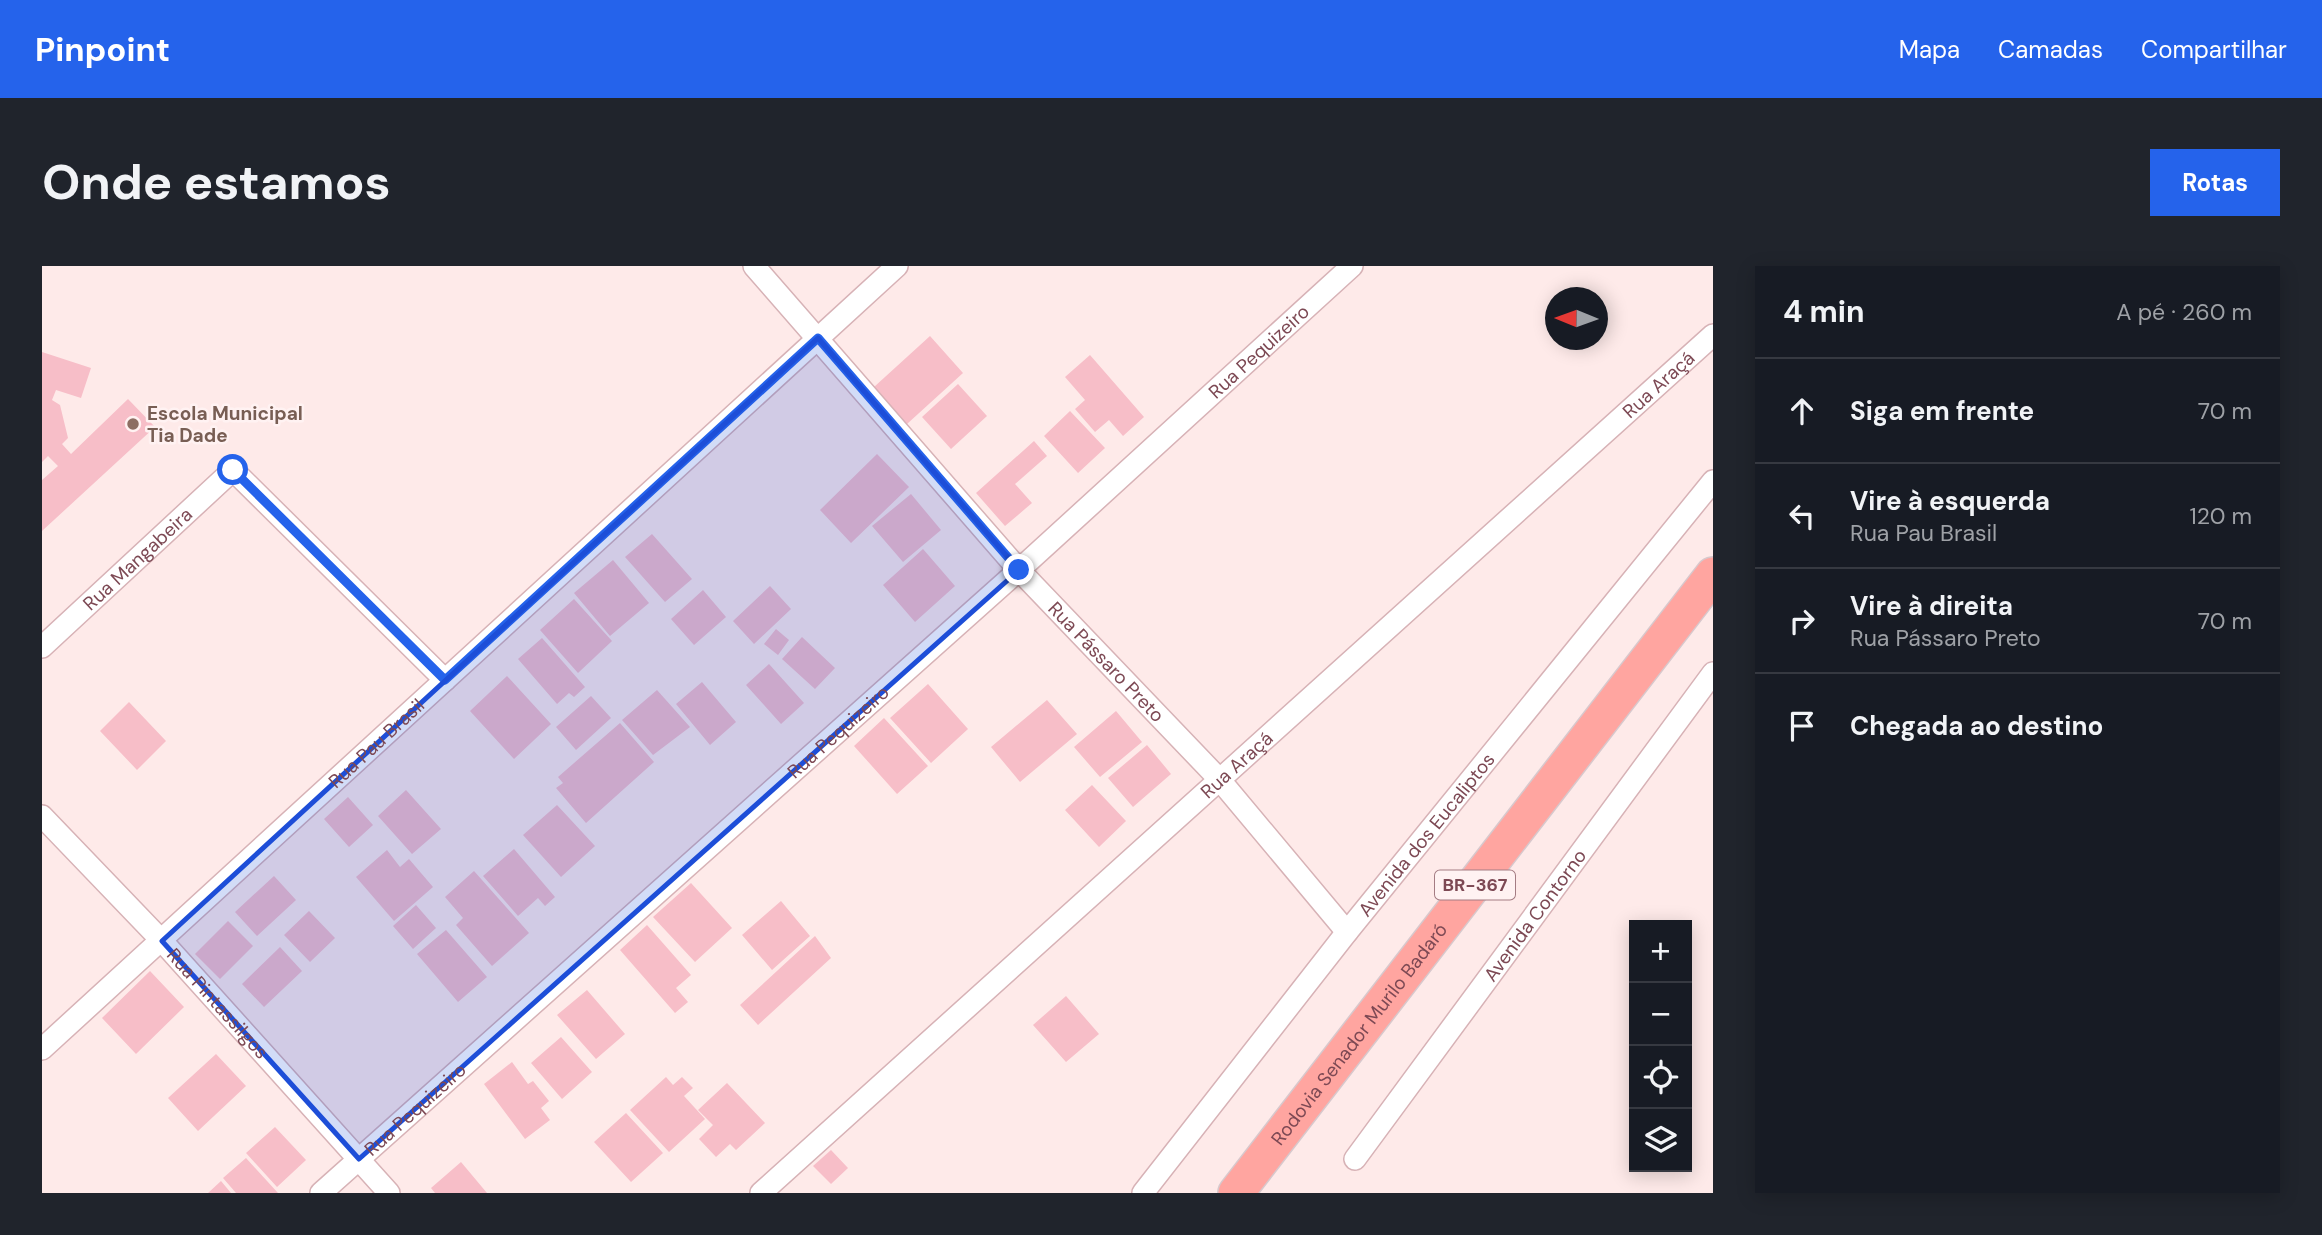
<!DOCTYPE html>
<html lang="pt">
<meta charset="utf-8">
<style>
body{margin:0;font-family:"DM Sans",sans-serif;background:#20242c;color:#f1f3f6}
.controls{position:absolute;right:21px;bottom:21px;display:grid;overflow:hidden;border-radius:0px;box-shadow:0 4px 18px #0003}
.controls button{width:63px;height:63px;display:grid;place-items:center;padding:0;border:0;border-bottom:2px solid #363941;background:#171b24;color:#f1f3f6;font:35px sans-serif}
.compass{position:absolute;left:1503px;top:21px;width:63px;height:63px;border-radius:50%;background:#171b24;box-shadow:0 4px 18px #0003;rotate:271deg}
.stop{position:absolute;width:21px;height:21px;margin:-16px;border:5px solid #2563eb;border-radius:50%;background:#fff}
.stop.end{background:#2563eb;border-color:#fff;box-shadow:0 2px 7px #0008}
.list{margin:0;padding:0;list-style:none}
h2{display:flex;justify-content:space-between;align-items:center;height:91px;margin:0;padding:0 28px;font-size:30px}
h2 small{font-size:23px;font-weight:400;color:#9ea1a6}
.list li{display:grid;grid-template-columns:46px 1fr auto;gap:21px;align-items:center;box-sizing:border-box;height:105px;padding:0 28px;border-top:2px solid #363941}
.list b{display:block;font-size:26px;white-space:nowrap}
.list p{margin:0;font-size:23px;white-space:nowrap;color:#9ea1a6}
.list em{font-size:23px;font-style:normal;color:#9ea1a6}
.icon{flex:none;width:38px;height:38px;fill:none;stroke:currentColor;stroke-width:2;stroke-linecap:round;stroke-linejoin:round}
.map{position:relative;flex:none;width:1671px;height:927px;overflow:hidden;border-radius:0px}
header{display:flex;align-items:center;gap:42px;box-sizing:border-box;height:98px;padding:0 35px;background:#2563eb;color:#fff}
header strong{font-size:33px}
nav{display:flex;gap:38px;margin-inline-start:auto;font-size:24px}
.intro{display:flex;align-items:center;justify-content:space-between;box-sizing:border-box;height:168px;padding:0 42px}
h1{margin:0;font-size:49px}
.button{padding:18px 32px;border-radius:0px;background:#2563eb;color:#fff;font-size:24px;font-weight:700}
main{display:flex;gap:42px;padding:0 42px}
aside{flex:1;background:#171b24;border-radius:0px;box-shadow:0 4px 18px #0003}
.map>svg:first-child{display:block}
</style>
<header>
<strong>Pinpoint</strong>
<nav><a>Mapa</a><a>Camadas</a><a>Compartilhar</a></nav>
</header>
<div class="intro"><h1>Onde estamos</h1><a class="button">Rotas</a></div>
<main>
<div class="map">
<svg width="1671" height="927" viewBox="0 0 1671 927">
<rect width="100%" height="100%" fill="#feeae9"/>
<path fill="#f7bec8" d="M 888,70 L 921,107 L 865,158 L 832,121 Z
M 0,86 L 49,102 L 39,132 L 14,124 L 10,134 L 18,139 L 26,172 L 20,178 L 29,188 L 86,133 L 113,161 L 0,265 L 0,214 L 16,200 L 6,190 L 0,196 Z
M 1048,89 L 1102,151 L 1081,170 L 1067,154 L 1053,166 L 1033,143 L 1043,134 L 1023,111 Z
M 916,118 L 945,150 L 909,183 L 880,151 Z
M 1028,145 L 1063,182 L 1036,207 L 1002,170 Z
M 992,175 L 1005,190 L 973,218 L 990,237 L 963,260 L 934,227 Z
M 835,188 L 867,221 L 809,277 L 778,244 Z
M 869,228 L 899,264 L 861,296 L 830,260 Z
M 610,268 L 650,313 L 623,336 L 583,291 Z
M 881,283 L 913,320 L 873,356 L 841,319 Z
M 571,294 L 607,337 L 568,370 L 532,327 Z
M 728,320 L 749,343 L 712,378 L 691,355 Z
M 661,324 L 684,351 L 652,379 L 629,353 Z
M 532,333 L 570,375 L 536,407 L 498,364 Z
M 734,363 L 747,374 L 736,389 L 722,378 Z
M 760,371 L 793,402 L 773,423 L 740,393 Z
M 500,372 L 543,421 L 532,431 L 527,427 L 515,438 L 476,393 Z
M 727,398 L 762,437 L 739,458 L 704,419 Z
M 465,410 L 509,458 L 472,493 L 428,445 Z
M 660,416 L 694,456 L 668,479 L 634,438 Z
M 886,418 L 926,463 L 889,497 L 848,452 Z
M 615,424 L 648,461 L 611,489 L 580,454 Z
M 549,430 L 569,452 L 534,484 L 514,461 Z
M 1005,434 L 1035,468 L 978,516 L 949,481 Z
M 87,436 L 124,475 L 95,504 L 58,465 Z
M 1074,445 L 1100,476 L 1058,511 L 1032,481 Z
M 842,452 L 886,500 L 855,528 L 812,480 Z
M 578,457 L 612,496 L 544,557 L 514,522 L 521,517 L 516,511 Z
M 1105,479 L 1129,508 L 1091,541 L 1066,512 Z
M 1050,519 L 1084,555 L 1057,581 L 1023,544 Z
M 364,524 L 399,563 L 370,588 L 336,550 Z
M 306,531 L 331,559 L 307,581 L 282,553 Z
M 515,539 L 553,580 L 519,611 L 481,569 Z
M 472,583 L 513,631 L 503,640 L 496,632 L 476,650 L 441,610 Z
M 345,584 L 358,601 L 367,593 L 391,621 L 352,655 L 314,611 Z
M 432,605 L 487,667 L 450,700 L 414,659 L 421,652 L 403,631 Z
M 232,610 L 254,634 L 215,670 L 193,646 Z
M 649,617 L 690,662 L 653,696 L 611,651 Z
M 739,635 L 768,670 L 730,704 L 700,669 Z
M 374,639 L 394,662 L 371,683 L 351,660 Z
M 267,645 L 293,672 L 268,696 L 242,669 Z
M 186,655 L 211,680 L 178,713 L 153,688 Z
M 605,659 L 649,709 L 634,722 L 646,736 L 633,747 L 578,684 Z
M 404,664 L 445,711 L 416,736 L 375,688 Z
M 773,670 L 789,692 L 716,759 L 698,739 Z
M 238,681 L 260,705 L 222,741 L 200,718 Z
M 108,705 L 142,741 L 94,788 L 60,752 Z
M 545,724 L 583,768 L 554,793 L 515,749 Z
M 1024,730 L 1057,768 L 1024,796 L 991,759 Z
M 519,771 L 550,806 L 520,833 L 489,797 Z
M 174,788 L 204,820 L 156,865 L 126,832 Z
M 470,796 L 486,818 L 491,815 L 507,835 L 499,842 L 508,854 L 483,873 L 442,818 Z
M 624,811 L 631,819 L 640,811 L 651,822 L 642,830 L 663,853 L 627,886 L 588,844 Z
M 685,817 L 723,857 L 694,884 L 688,878 L 674,891 L 657,873 L 671,859 L 656,844 Z
M 584,847 L 621,887 L 589,916 L 552,876 Z
M 233,861 L 264,894 L 235,921 L 204,887 Z
M 789,884 L 806,902 L 789,918 L 771,900 Z
M 204,892 L 236,927 L 194,927 L 181,912 Z
M 419,896 L 445,927 L 393,927 L 389,922 Z
M 179,915 L 189,927 L 166,927 Z"/>
<g fill="none" stroke-linecap="round" stroke-linejoin="round">
<defs>
<g id="street">
<path id="s1" d="M 712,0 L 977,304 L 1177,513 L 1305,666"/>
<path id="s2" d="M 0,381 L 191,204 L 403,414"/>
<path id="s3" d="M 0,550 L 120,675 L 347,927"/>
<path id="s4" d="M 0,783 L 855,0"/>
<path id="s5" d="M 1313,893 L 1671,407"/>
<path id="s6" d="M 279,927 L 977,304 L 1310,0"/>
<path id="s7" d="M 719,927 L 1671,69"/>
<path id="s8" d="M 1101,927 L 1305,666 L 1671,215"/>
</g>
<g id="primary">
<path id="s9" d="M 1194,927 L 1671,309"/>
</g>
</defs>
<use href="#street" stroke="#d7b2b6" stroke-width="24"/>
<use href="#primary" stroke="#d8c8cc" stroke-width="38"/>
<use href="#street" stroke="#fff" stroke-width="21"/>
<use href="#primary" stroke="#ffa5a0" stroke-width="35"/>
</g>
<g fill="none" stroke-linecap="round" stroke-linejoin="round">
<path stroke="#2563eb" stroke-width="9" d="M 191,204 L 403,414 L 776,72 L 977,304"/>
</g>
<path fill="#1d4ed8" fill-opacity="0.2" stroke="#1d4ed8" stroke-width="5" stroke-linejoin="round" d="M 776,72 L 977,304 L 317,893 L 120,675 Z"/>
<circle fill="#8d6e63" stroke="#fff2f2" stroke-width="2.5" cx="91" cy="158" r="7"/>
<g text-anchor="middle" dominant-baseline="central" stroke-width="5" stroke-linejoin="round" paint-order="stroke">
<rect fill="#fff2f2" stroke="#a47c83" stroke-width="2" x="1393" y="604.5" width="80" height="29" rx="5"/>
<g font-size="18" font-weight="bold" fill="#7d4954">
<text x="1433" y="619">BR-367</text>
</g>
<g font-size="19" fill="#7d4954" stroke="#fff2f2">
<text stroke="none"><textPath href="#s6" startOffset="1260">Rua Pequizeiro</textPath></text>
<text stroke="none"><textPath href="#s7" startOffset="1208">Rua Araçá</textPath></text>
<text stroke="none"><textPath href="#s2" startOffset="130">Rua Mangabeira</textPath></text>
<text stroke="none"><textPath href="#s1" startOffset="530">Rua Pássaro Preto</textPath></text>
<text stroke="none"><textPath href="#s6" startOffset="693">Rua Pequizeiro</textPath></text>
<text stroke="none"><textPath href="#s4" startOffset="453">Rua Pau Brasil</textPath></text>
<text stroke="none"><textPath href="#s7" startOffset="640">Rua Araçá</textPath></text>
<text stroke="none"><textPath href="#s8" startOffset="457">Avenida dos Eucaliptos</textPath></text>
<text stroke="none"><textPath href="#s5" startOffset="303">Avenida Contorno</textPath></text>
<text stroke="none"><textPath href="#s3" startOffset="257">Rua Pintassilgos</textPath></text>
<text stroke="none"><textPath href="#s9" startOffset="201">Rodovia Senador Murilo Badaró</textPath></text>
<text stroke="none"><textPath href="#s6" startOffset="126">Rua Pequizeiro</textPath></text>
</g>
<g font-size="19" font-weight="bold" fill="#785e54" stroke="#fff2f2" text-anchor="start">
<text x="105" y="147">Escola Municipal<tspan x="105" dy="22">Tia Dade</tspan></text>
</g>
</g>
</svg>
<div class="controls">
<button>+</button>
<button>−</button>
<button><svg class="icon" aria-label="locate" viewBox="0 0 24 24"><circle cx="12" cy="12" r="6"/><path d="M12 2v4M12 18v4M2 12h4M18 12h4"/></svg></button>
<button><svg class="icon" aria-label="layers" viewBox="0 0 24 24"><path d="M12 4l9 5-9 5-9-5zM3 14l9 5 9-5"/></svg></button>
</div>
<svg class="compass" viewBox="-18 -18 36 36"><path d="M0-13l5 13h-10z" fill="#e53935"/><path d="M0 13l5-13h-10z" fill="#9ea1a6"/></svg>
<div class="stop" style="left:191px;top:204px"></div>
<div class="stop end" style="left:977px;top:304px"></div>
</div>
<aside>
<h2>4 min<small>A pé · 260 m</small></h2>
<ul class="list">
<li><svg class="icon" aria-label="ahead" viewBox="0 0 24 24"><path d="M12 20V5M6 11l6-6 6 6"/></svg><div><b>Siga em frente</b></div><em>70 m</em></li>
<li><svg class="icon" aria-label="left" viewBox="0 0 24 24"><path d="M17 20v-9H6M10 6l-5 5 5 5"/></svg><div><b>Vire à esquerda</b><p>Rua Pau Brasil</p></div><em>120 m</em></li>
<li><svg class="icon" aria-label="right" viewBox="0 0 24 24"><path d="M7 20v-9h11M14 6l5 5-5 5"/></svg><div><b>Vire à direita</b><p>Rua Pássaro Preto</p></div><em>70 m</em></li>
<li><svg class="icon" aria-label="arrive" viewBox="0 0 24 24"><path d="M6 21V4h12l-3 4 3 4H6"/></svg><div><b>Chegada ao destino</b></div></li>
</ul>
</aside>
</main>
